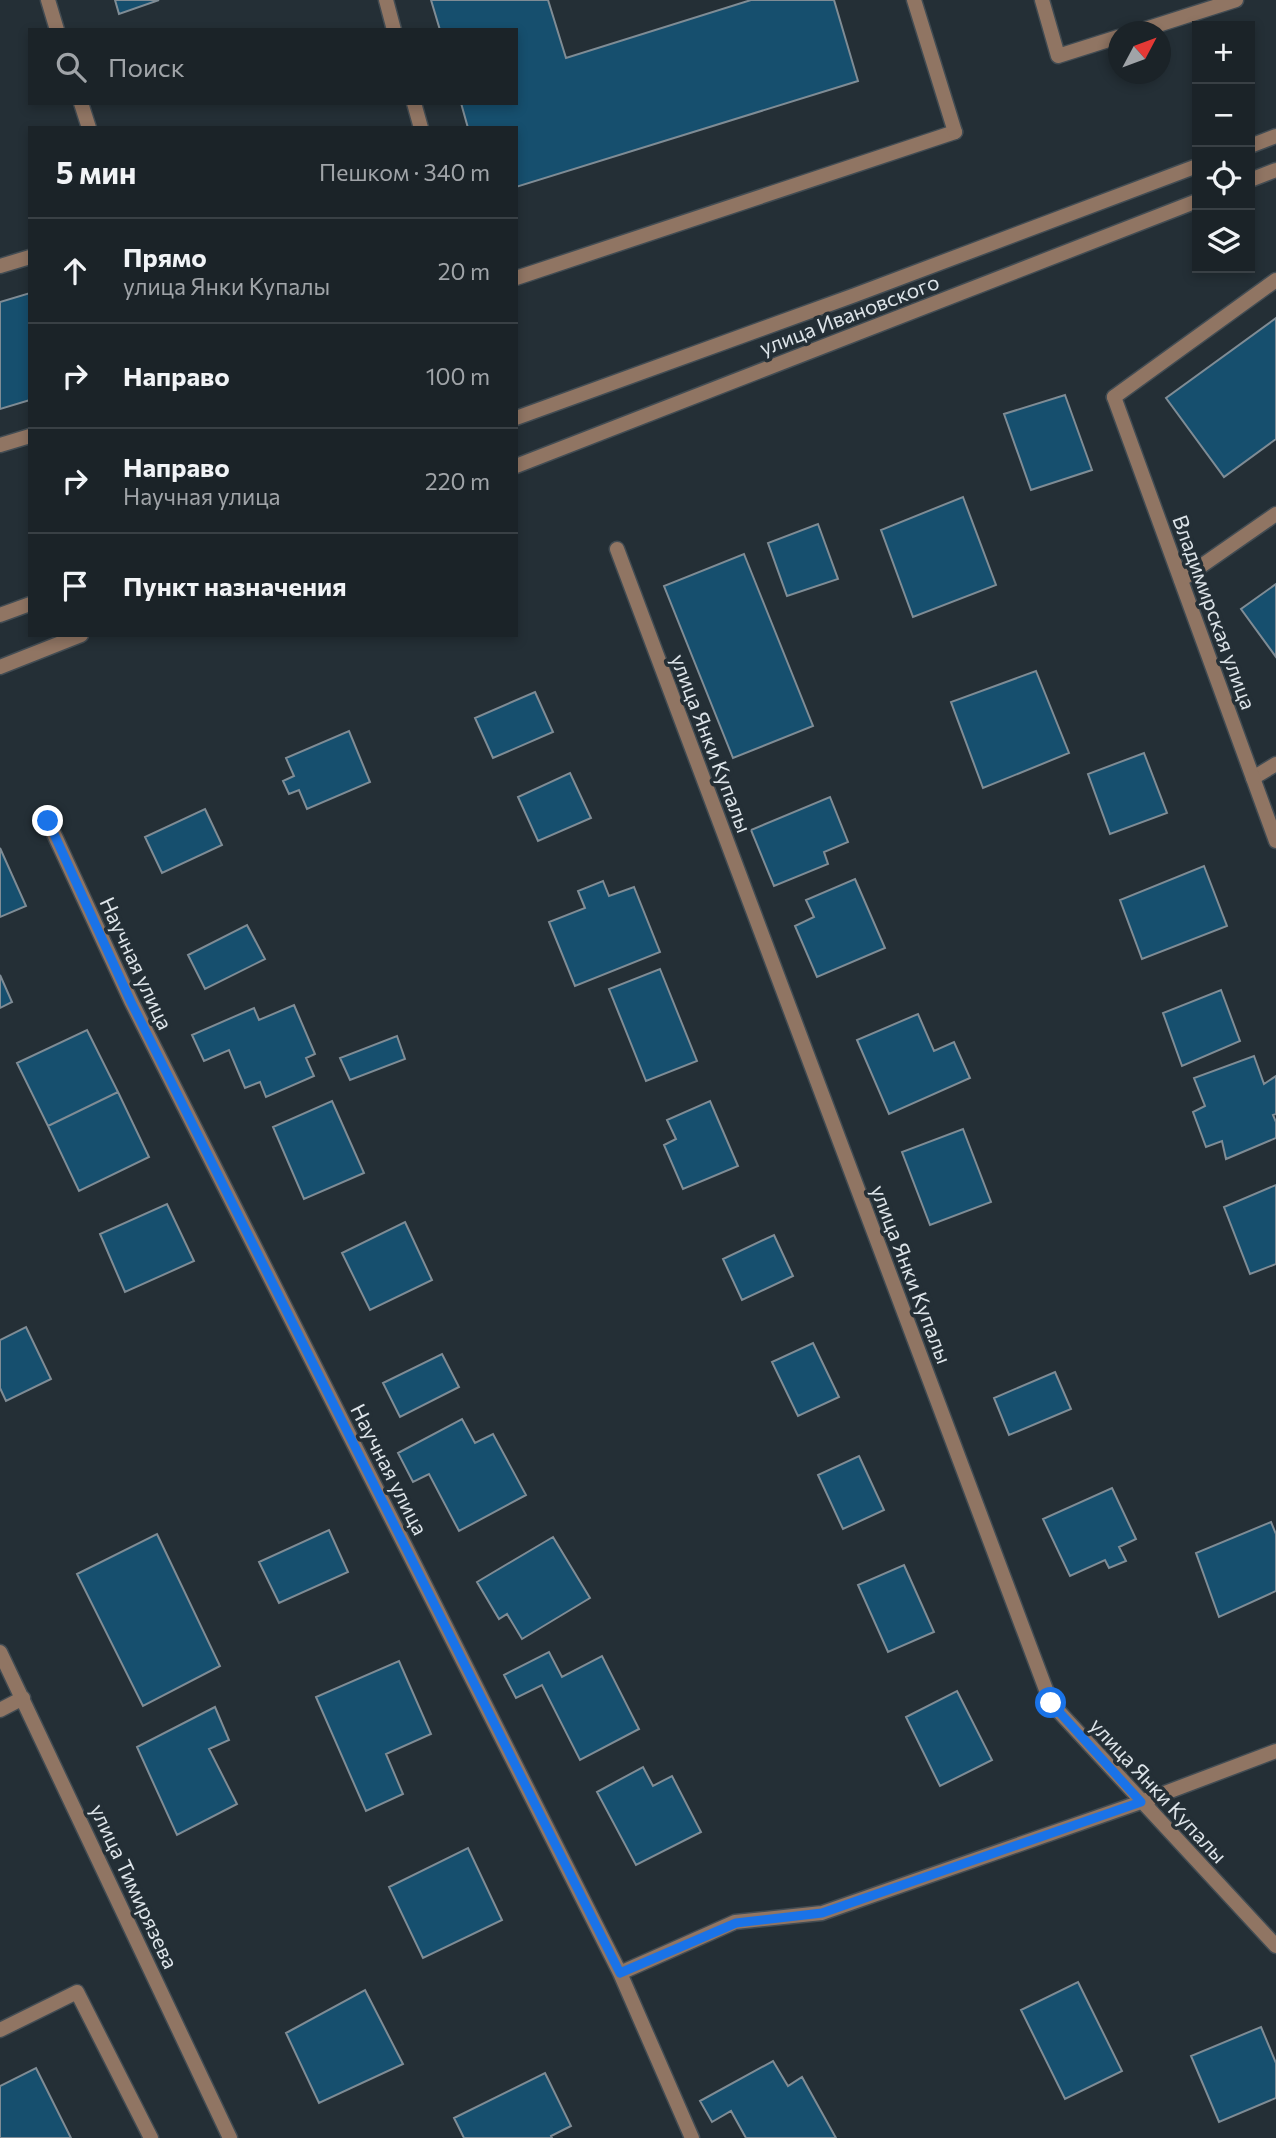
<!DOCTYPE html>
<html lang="ru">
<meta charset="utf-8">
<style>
body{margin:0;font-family:Commissioner,sans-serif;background:#282f34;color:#f1f3f6}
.controls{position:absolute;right:21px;top:21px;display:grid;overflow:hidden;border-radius:0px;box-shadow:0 4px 10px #0003}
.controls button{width:63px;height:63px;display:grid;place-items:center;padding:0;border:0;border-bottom:2px solid #394045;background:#1b2328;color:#f1f3f6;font:35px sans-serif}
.compass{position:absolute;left:1108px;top:21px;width:63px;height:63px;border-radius:50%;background:#1b2328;box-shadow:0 4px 10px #0003;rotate:49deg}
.stop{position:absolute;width:21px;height:21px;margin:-16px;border:5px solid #1a73e8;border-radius:50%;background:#fff}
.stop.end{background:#1a73e8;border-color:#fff;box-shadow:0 2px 7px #0008}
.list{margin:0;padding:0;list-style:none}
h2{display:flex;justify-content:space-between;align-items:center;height:91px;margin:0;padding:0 28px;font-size:30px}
h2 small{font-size:23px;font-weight:400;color:#a0a4a8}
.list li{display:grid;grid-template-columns:46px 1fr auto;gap:21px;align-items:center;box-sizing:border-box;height:105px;padding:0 28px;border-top:2px solid #394045}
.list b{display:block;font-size:26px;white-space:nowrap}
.list p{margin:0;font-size:23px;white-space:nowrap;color:#a0a4a8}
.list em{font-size:23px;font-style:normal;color:#a0a4a8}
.icon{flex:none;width:38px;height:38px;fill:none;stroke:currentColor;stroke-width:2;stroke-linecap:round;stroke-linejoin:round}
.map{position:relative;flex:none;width:1276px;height:2138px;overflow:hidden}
.search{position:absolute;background:#1b2328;box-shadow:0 4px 10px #0003;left:28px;top:28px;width:490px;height:77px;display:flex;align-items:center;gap:18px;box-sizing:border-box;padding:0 24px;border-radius:0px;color:#a0a4a8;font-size:26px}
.panel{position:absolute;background:#1b2328;box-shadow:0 4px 10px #0003;left:28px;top:126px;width:490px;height:511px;border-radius:0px}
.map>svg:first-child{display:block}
</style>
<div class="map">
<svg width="1276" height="2138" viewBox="0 0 1276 2138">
<rect width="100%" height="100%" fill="#242f36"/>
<path fill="#164f6e" stroke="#7f8c95" stroke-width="2" d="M 115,0 L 159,0 L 119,14 Z
M 431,0 L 548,0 L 566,58 L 751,0 L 834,0 L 858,81 L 516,187 L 516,128 L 468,128 L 461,103 L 516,103 L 516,30 L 440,30 Z
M 30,293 L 30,400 L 0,409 L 0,302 Z
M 1276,318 L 1276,439 L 1224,477 L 1166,398 Z
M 1065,395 L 1092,470 L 1031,490 L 1004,414 Z
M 963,497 L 996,585 L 913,617 L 881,530 Z
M 818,524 L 838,579 L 787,596 L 768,543 Z
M 744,554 L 813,726 L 733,758 L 664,586 Z
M 1276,584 L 1276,657 L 1241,609 Z
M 1036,671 L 1069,753 L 983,788 L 951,702 Z
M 535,692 L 553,732 L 493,758 L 475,718 Z
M 349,731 L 370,782 L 307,809 L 299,790 L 289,794 L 283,781 L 294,776 L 286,758 Z
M 1144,753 L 1167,813 L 1110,834 L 1088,774 Z
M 570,773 L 591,818 L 538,841 L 518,797 Z
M 830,797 L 848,842 L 824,852 L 828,864 L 774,886 L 751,830 Z
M 205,809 L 222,845 L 162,873 L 145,837 Z
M 0,848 L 26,906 L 0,917 Z
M 1204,866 L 1227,926 L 1142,959 L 1120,900 Z
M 855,879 L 885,948 L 817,977 L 795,926 L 814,917 L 806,900 Z
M 603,881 L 609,896 L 634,887 L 660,952 L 575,986 L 549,922 L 585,908 L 578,891 Z
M 247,925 L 265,959 L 205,989 L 188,955 Z
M 660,969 L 697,1061 L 646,1081 L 609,989 Z
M 0,975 L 12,1002 L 0,1008 Z
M 1221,990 L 1240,1041 L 1182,1066 L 1163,1013 Z
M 294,1005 L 315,1054 L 306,1058 L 314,1076 L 266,1097 L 260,1082 L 245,1088 L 229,1050 L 204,1061 L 192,1035 L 254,1008 L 259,1020 Z
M 918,1014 L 934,1051 L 954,1042 L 970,1078 L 889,1114 L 857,1040 Z
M 87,1030 L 118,1092 L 48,1126 L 17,1063 Z
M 397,1036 L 405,1059 L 350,1080 L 340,1058 Z
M 1254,1056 L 1264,1084 L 1276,1076 L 1276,1114 L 1273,1115 L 1276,1122 L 1276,1138 L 1226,1159 L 1222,1141 L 1206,1147 L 1193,1112 L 1205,1106 L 1194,1078 Z
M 118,1092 L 149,1157 L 79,1191 L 48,1126 Z
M 332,1101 L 364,1173 L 304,1199 L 273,1127 Z
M 710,1101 L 738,1166 L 683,1189 L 664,1145 L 676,1139 L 667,1120 Z
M 963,1129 L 991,1202 L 930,1225 L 902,1152 Z
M 1276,1185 L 1276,1264 L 1250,1274 L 1224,1207 Z
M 167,1204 L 194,1261 L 125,1292 L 100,1234 Z
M 405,1222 L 432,1280 L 370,1310 L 342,1253 Z
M 774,1235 L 793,1276 L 742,1300 L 723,1259 Z
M 26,1327 L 51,1379 L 6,1401 L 0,1388 L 0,1340 Z
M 813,1343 L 839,1397 L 798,1416 L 772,1362 Z
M 442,1354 L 459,1387 L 400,1417 L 383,1383 Z
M 1055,1372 L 1071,1409 L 1009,1435 L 994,1398 Z
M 462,1419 L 475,1443 L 493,1434 L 526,1495 L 459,1531 L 429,1474 L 413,1482 L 398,1453 Z
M 859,1456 L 884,1510 L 843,1529 L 818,1475 Z
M 1112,1488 L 1136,1539 L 1119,1547 L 1126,1561 L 1109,1568 L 1105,1560 L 1070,1576 L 1043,1519 Z
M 1271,1522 L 1276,1534 L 1276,1591 L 1219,1617 L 1196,1553 Z
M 329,1530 L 348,1572 L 279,1603 L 259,1562 Z
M 157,1534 L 220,1666 L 143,1706 L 77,1574 Z
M 553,1537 L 590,1598 L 522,1639 L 507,1614 L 499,1619 L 477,1582 Z
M 904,1565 L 934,1632 L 888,1652 L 858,1585 Z
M 549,1652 L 562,1677 L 602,1656 L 639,1729 L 580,1760 L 542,1685 L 516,1698 L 504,1675 Z
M 399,1661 L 431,1734 L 386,1754 L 403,1794 L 366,1811 L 316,1697 Z
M 957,1691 L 992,1760 L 940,1786 L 906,1717 Z
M 215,1707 L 229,1740 L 209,1749 L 237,1804 L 177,1835 L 137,1747 Z
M 643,1767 L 653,1786 L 672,1776 L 701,1832 L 636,1865 L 597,1792 Z
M 468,1848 L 502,1920 L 423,1958 L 389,1887 Z
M 1078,1982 L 1122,2071 L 1065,2099 L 1021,2010 Z
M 365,1990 L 403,2064 L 319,2103 L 286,2033 Z
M 1261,2027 L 1276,2063 L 1276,2098 L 1219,2122 L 1191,2056 Z
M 773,2061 L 788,2086 L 802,2077 L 836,2138 L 746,2138 L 731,2111 L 712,2122 L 700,2101 Z
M 36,2068 L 71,2138 L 0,2138 L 0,2086 Z
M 545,2073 L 571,2126 L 551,2136 L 552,2138 L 464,2138 L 454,2118 Z"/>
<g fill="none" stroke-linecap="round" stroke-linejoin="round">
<defs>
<path id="service" d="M 48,0 L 57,30
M 1042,0 L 1058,56 L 1118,37
M 1136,32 L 1236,0
M 81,103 L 89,128
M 0,266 L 30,257
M 516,278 L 955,132
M 1114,397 L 1276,280
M 0,445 L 30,436
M 1181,580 L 1276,514
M 1253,778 L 1276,764
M 0,2030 L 77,1992 L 151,2138"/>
<path id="minor" d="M 386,0 L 394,30
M 914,0 L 955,132
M 414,103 L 421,128
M 1114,397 L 1276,841
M 617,549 L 1051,1703 L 1276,1946
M 48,821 L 131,1001 L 620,1973 L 692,2138
M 0,1652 L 230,2138
M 0,1710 L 23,1698
M 620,1973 L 735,1922 L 822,1913 L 1141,1802 L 1276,1751"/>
<path id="tertiary" d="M 1250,146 L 1276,136
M 1250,180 L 1276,170
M 516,418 L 855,295 L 1197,166
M 516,466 L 1197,201
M 0,615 L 30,604
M 0,667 L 81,635"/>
</defs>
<use href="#service" stroke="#424c53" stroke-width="17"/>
<use href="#minor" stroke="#424c53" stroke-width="17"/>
<use href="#tertiary" stroke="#424c53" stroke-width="17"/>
<use href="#service" stroke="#907563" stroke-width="14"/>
<use href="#minor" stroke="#907563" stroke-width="14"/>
<use href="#tertiary" stroke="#907563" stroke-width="14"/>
</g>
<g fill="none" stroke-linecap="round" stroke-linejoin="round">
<path stroke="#1a73e8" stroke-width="9" d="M 48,821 L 131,1002 L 620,1973 L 736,1923 L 822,1913 L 1141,1802 L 1051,1703"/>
</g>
<g text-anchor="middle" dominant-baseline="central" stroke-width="7" stroke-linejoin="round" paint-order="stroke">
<g font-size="21" fill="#dde4e9" stroke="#242f36">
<text transform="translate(849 314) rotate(-21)">улица Ивановского</text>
<text transform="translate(1215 612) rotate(70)">Владимирская улица</text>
<text transform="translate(712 743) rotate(69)">улица Янки Купалы</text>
<text transform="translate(137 963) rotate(65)">Научная улица</text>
<text transform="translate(912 1274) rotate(69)">улица Янки Купалы</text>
<text transform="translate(390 1469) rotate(63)">Научная улица</text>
<text transform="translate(1159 1790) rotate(47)">улица Янки Купалы</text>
<text transform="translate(135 1886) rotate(65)">улица Тимирязева</text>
</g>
</g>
</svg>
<div class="controls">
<button>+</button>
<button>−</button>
<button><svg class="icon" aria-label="locate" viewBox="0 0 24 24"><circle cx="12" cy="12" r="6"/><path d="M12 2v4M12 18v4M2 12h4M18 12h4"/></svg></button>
<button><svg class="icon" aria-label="layers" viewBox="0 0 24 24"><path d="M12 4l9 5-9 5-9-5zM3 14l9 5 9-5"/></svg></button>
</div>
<svg class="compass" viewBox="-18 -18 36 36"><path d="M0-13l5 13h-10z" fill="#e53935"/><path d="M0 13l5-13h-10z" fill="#a0a4a8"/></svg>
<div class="stop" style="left:1051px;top:1703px"></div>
<div class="stop end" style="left:48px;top:821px"></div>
<div class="search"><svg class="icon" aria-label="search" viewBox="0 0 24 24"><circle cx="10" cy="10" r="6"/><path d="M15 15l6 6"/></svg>Поиск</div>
<section class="panel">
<h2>5 мин<small>Пешком · 340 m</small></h2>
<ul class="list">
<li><svg class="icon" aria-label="ahead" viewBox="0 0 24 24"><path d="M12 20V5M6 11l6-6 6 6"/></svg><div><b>Прямо</b><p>улица Янки Купалы</p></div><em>20 m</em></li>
<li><svg class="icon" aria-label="right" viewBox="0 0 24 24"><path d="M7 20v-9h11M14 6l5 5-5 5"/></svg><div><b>Направо</b></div><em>100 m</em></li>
<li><svg class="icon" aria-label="right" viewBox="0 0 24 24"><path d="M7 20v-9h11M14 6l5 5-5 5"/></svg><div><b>Направо</b><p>Научная улица</p></div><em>220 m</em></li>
<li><svg class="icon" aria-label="arrive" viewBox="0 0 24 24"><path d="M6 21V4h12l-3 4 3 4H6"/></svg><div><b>Пункт назначения</b></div></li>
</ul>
</section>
</div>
